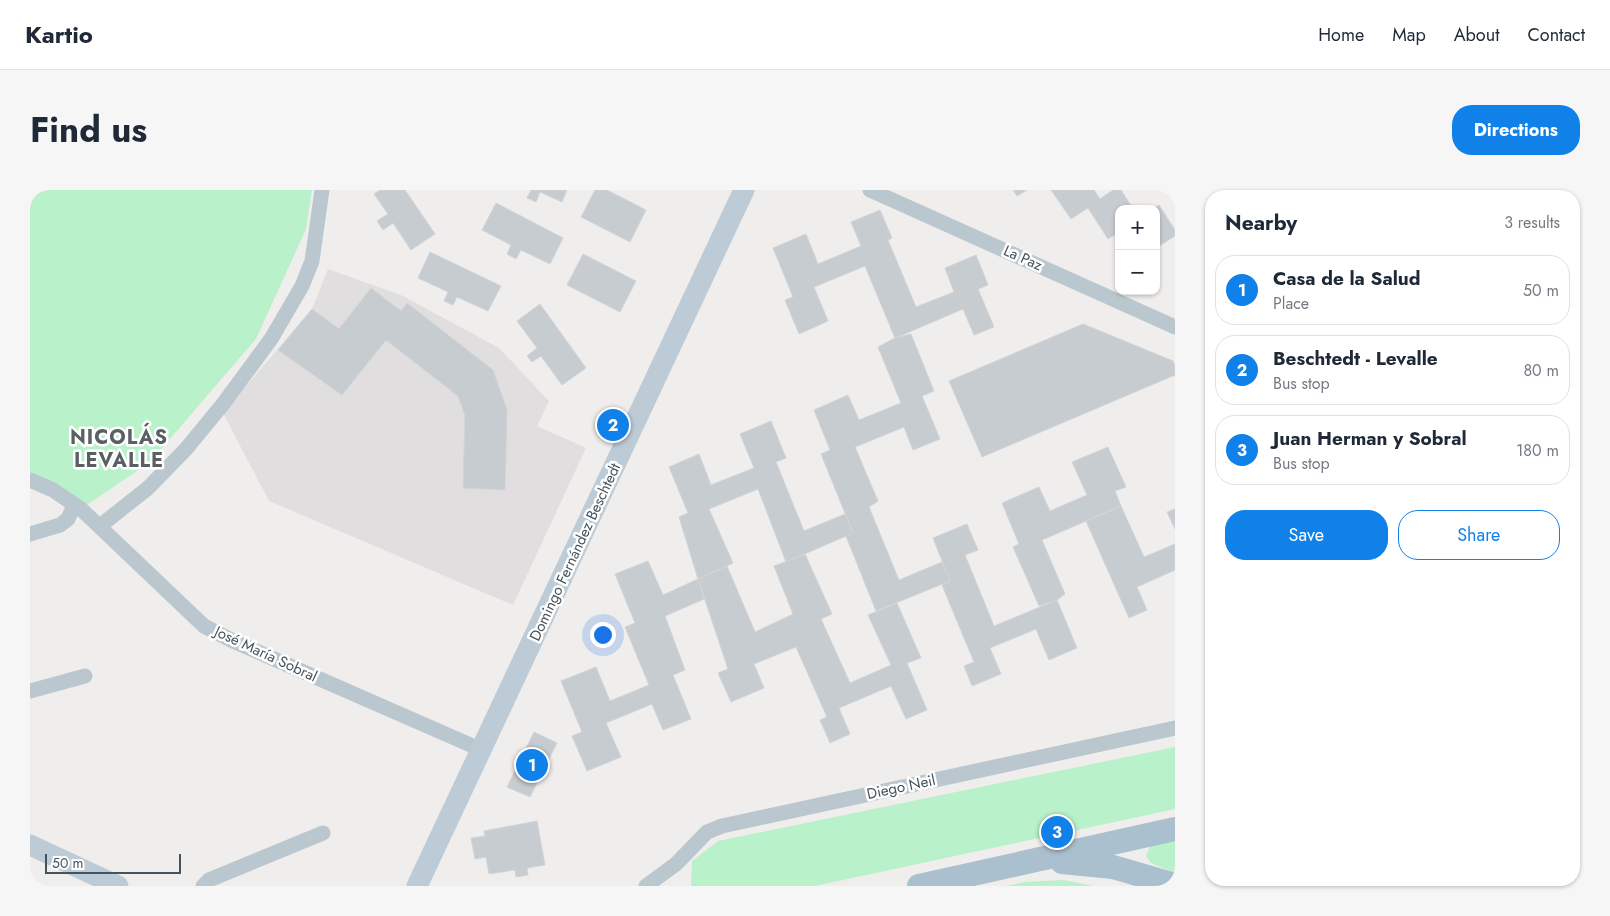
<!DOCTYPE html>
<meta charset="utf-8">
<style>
body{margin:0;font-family:Jost,sans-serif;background:#f6f6f7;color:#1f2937}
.controls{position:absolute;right:15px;top:15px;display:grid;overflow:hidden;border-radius:10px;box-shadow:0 1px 4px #0004}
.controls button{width:45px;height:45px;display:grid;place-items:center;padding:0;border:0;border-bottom:1px solid #e0e1e3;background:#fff;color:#1f2937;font:25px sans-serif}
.scale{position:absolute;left:15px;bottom:12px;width:136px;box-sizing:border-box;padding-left:5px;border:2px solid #45535c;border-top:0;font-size:14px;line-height:18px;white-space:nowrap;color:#45535c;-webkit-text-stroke:4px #fff;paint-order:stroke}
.you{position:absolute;left:572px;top:444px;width:18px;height:18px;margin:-12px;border:4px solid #fff;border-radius:50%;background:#1a73e8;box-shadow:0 0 0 8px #1a73e833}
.badge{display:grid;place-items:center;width:32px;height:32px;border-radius:50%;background:#1081e8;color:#fff;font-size:16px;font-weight:700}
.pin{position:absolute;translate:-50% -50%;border:2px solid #fff;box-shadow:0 1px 5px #0006}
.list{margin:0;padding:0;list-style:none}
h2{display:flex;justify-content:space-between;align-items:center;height:65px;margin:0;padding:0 20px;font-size:21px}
h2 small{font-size:16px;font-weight:400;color:#747a83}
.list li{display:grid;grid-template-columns:32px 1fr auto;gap:15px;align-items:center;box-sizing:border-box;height:70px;margin:0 10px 10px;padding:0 10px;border:1px solid #e0e1e3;border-radius:20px}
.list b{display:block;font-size:19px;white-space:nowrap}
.list p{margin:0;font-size:16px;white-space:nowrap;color:#747a83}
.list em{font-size:16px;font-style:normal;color:#747a83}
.actions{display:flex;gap:10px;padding:15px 20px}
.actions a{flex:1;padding:11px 0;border:1px solid #1081e8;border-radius:20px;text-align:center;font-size:18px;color:#1081e8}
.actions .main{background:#1081e8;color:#fff}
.map{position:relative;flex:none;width:1145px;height:696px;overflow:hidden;border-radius:20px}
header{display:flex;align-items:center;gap:30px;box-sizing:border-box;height:70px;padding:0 25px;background:#fff;border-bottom:1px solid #e0e1e3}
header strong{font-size:24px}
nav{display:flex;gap:28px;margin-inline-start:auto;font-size:18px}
.intro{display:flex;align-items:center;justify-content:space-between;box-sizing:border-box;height:120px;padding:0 30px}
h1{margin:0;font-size:35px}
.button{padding:12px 22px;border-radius:20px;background:#1081e8;color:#fff;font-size:18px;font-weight:700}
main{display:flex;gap:30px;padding:0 30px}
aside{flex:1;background:#fff;border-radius:20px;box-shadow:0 1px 4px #0004}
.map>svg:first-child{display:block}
</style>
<header>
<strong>Kartio</strong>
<nav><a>Home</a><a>Map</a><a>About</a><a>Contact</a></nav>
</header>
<div class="intro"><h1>Find us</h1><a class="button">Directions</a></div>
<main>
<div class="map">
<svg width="1145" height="696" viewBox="0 0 1145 696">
<rect width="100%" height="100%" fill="#f0eded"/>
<path fill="#e1dedf" d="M 298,79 L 371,105 L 469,158 L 519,211 L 507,236 L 556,258 L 483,415 L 239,311 L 193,223 L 282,119 Z"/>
<path fill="#b9f1ca" d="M 0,0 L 282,0 L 276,39 L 226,149 L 120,272 L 51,319 L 0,290 Z
M 1145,557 L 1145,619 L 785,696 L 661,696 L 662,671 L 688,651 Z
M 1145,649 L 1145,683 L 1121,673 L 1116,666 L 1120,656 Z
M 1034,690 L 1063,696 L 975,696 L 995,692 Z"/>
<path fill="#c7ccd1" stroke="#d1d4d9" d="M 350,0 L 375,0 L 405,44 L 381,60 L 363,33 L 353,40 L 347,31 L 358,24 L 344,4 Z
M 501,0 L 537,0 L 532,12 L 510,2 L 506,12 L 497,8 Z
M 565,0 L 577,0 L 616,20 L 600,52 L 551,27 Z
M 983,0 L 997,0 L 987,6 Z
M 1021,0 L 1064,0 L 1070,9 L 1083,0 L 1091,0 L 1103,19 L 1089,19 L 1089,42 L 1078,49 L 1058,18 L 1041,29 Z
M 466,13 L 533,48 L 520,74 L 491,60 L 486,69 L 477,64 L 481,55 L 452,40 Z
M 1129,15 L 1145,40 L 1145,46 L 1126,58 L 1126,19 L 1123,19 Z
M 850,20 L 862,48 L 858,50 L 886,117 L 924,102 L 915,78 L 946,65 L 958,95 L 948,99 L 964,137 L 944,145 L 933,119 L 865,148 L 835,76 L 784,97 L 798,131 L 769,144 L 755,110 L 763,107 L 743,58 L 776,44 L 788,74 L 831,56 L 821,32 Z
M 400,62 L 471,96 L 458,121 L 427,107 L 423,115 L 414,111 L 418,102 L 388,88 Z
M 553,64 L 606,91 L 590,122 L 537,95 Z
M 341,98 L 371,121 L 377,113 L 463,180 L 477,220 L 475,300 L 433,298 L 435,225 L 428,206 L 356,150 L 312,205 L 248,160 L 282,119 L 309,139 Z
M 510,114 L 556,178 L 532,195 L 511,166 L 502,172 L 497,166 L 507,158 L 487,131 Z
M 1053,134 L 1143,171 L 1145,176 L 1145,185 L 952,267 L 919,191 Z
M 881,144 L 904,201 L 892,206 L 910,249 L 883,260 L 874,237 L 825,257 L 848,311 L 839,317 L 869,390 L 912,372 L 920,391 L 846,421 L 816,346 L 823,343 L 791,264 L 800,260 L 784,220 L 818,205 L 829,230 L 871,213 L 848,157 L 865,148 Z
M 741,231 L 756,268 L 746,272 L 774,341 L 815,324 L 823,343 L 756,372 L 728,299 L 679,319 L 703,373 L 668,389 L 649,327 L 658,323 L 639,277 L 669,264 L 681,295 L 724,278 L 710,244 Z
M 1078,257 L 1096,297 L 1085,301 L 1091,316 L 1012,350 L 1035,404 L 1027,410 L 1009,416 L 983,357 L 989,354 L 972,313 L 1009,297 L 1020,321 L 1057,305 L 1042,272 Z
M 1091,316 L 1114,367 L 1145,354 L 1145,380 L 1107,397 L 1117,420 L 1099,428 L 1056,331 Z
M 1145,319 L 1145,339 L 1137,322 Z
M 937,334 L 948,360 L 935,365 L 964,436 L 1027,410 L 1047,458 L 1019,470 L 1006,439 L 960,458 L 971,484 L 942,496 L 934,476 L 944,472 L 912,395 L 920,391 L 903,348 Z
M 775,364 L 802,424 L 791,429 L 820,493 L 861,475 L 838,425 L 867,413 L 891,468 L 877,473 L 897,520 L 876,529 L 861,496 L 809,518 L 820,544 L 800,553 L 790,530 L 797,527 L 766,457 L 724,474 L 734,498 L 701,512 L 688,483 L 698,479 L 668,389 L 697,376 L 725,442 L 763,424 L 744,376 Z
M 618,371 L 633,405 L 668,389 L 674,409 L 635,426 L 655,480 L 643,485 L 661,529 L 633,540 L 622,514 L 576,533 L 591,567 L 557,581 L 542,546 L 552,542 L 531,491 L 566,477 L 580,511 L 619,495 L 595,437 L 605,433 L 585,384 Z
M 504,542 L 527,553 L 500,607 L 477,597 Z
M 507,631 L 515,675 L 497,678 L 498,685 L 486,687 L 485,680 L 459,684 L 456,667 L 445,669 L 441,648 L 455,646 L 454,641 Z"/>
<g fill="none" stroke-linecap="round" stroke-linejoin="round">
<path stroke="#bbc7ce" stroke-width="15" d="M 840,0 L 1145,137
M 0,290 L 23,300 L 51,319 L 174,436 L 205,452 L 452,560
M 70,336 L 118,298 L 156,259 L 193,214 L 241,149 L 272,96 L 282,71 L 292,0
M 0,344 L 30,335 L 38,329 L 44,315
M 0,501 L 55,486
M 173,696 L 179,690 L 293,643
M 616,696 L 646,674 L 677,642 L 692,636 L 1145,538"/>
<path stroke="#bdcbd6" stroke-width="21" d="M 0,655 L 88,696
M 387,696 L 714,0"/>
<path stroke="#abc0ce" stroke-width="24" d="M 1032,672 L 1083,677 L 1145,695
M 889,696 L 1145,639"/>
</g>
<g text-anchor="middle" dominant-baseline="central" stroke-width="5" stroke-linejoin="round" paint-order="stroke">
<g font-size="15" fill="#45535c" stroke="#fff">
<text transform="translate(993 68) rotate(24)">La Paz</text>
<text transform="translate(545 362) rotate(-65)">Domingo Fernández Beschtedt</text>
<text transform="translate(236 464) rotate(25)">José María Sobral</text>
<text transform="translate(871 597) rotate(-12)">Diego Neil</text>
</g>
<g font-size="20" font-weight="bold" letter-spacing="1" fill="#5a5f63" stroke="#fff">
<text x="89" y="247">NICOLÁS<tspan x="89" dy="23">LEVALLE</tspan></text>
</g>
</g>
</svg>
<div class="controls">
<button>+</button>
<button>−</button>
</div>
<div class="scale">50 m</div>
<div class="you"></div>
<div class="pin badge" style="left:502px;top:575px">1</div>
<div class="pin badge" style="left:583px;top:235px">2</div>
<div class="pin badge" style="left:1027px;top:642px">3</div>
</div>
<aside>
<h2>Nearby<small>3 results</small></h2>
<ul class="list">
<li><span class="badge">1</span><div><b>Casa de la Salud</b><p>Place</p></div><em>50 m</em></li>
<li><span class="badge">2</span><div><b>Beschtedt - Levalle</b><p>Bus stop</p></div><em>80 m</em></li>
<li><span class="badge">3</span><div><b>Juan Herman y Sobral</b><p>Bus stop</p></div><em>180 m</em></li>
</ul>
<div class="actions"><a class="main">Save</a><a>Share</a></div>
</aside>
</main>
